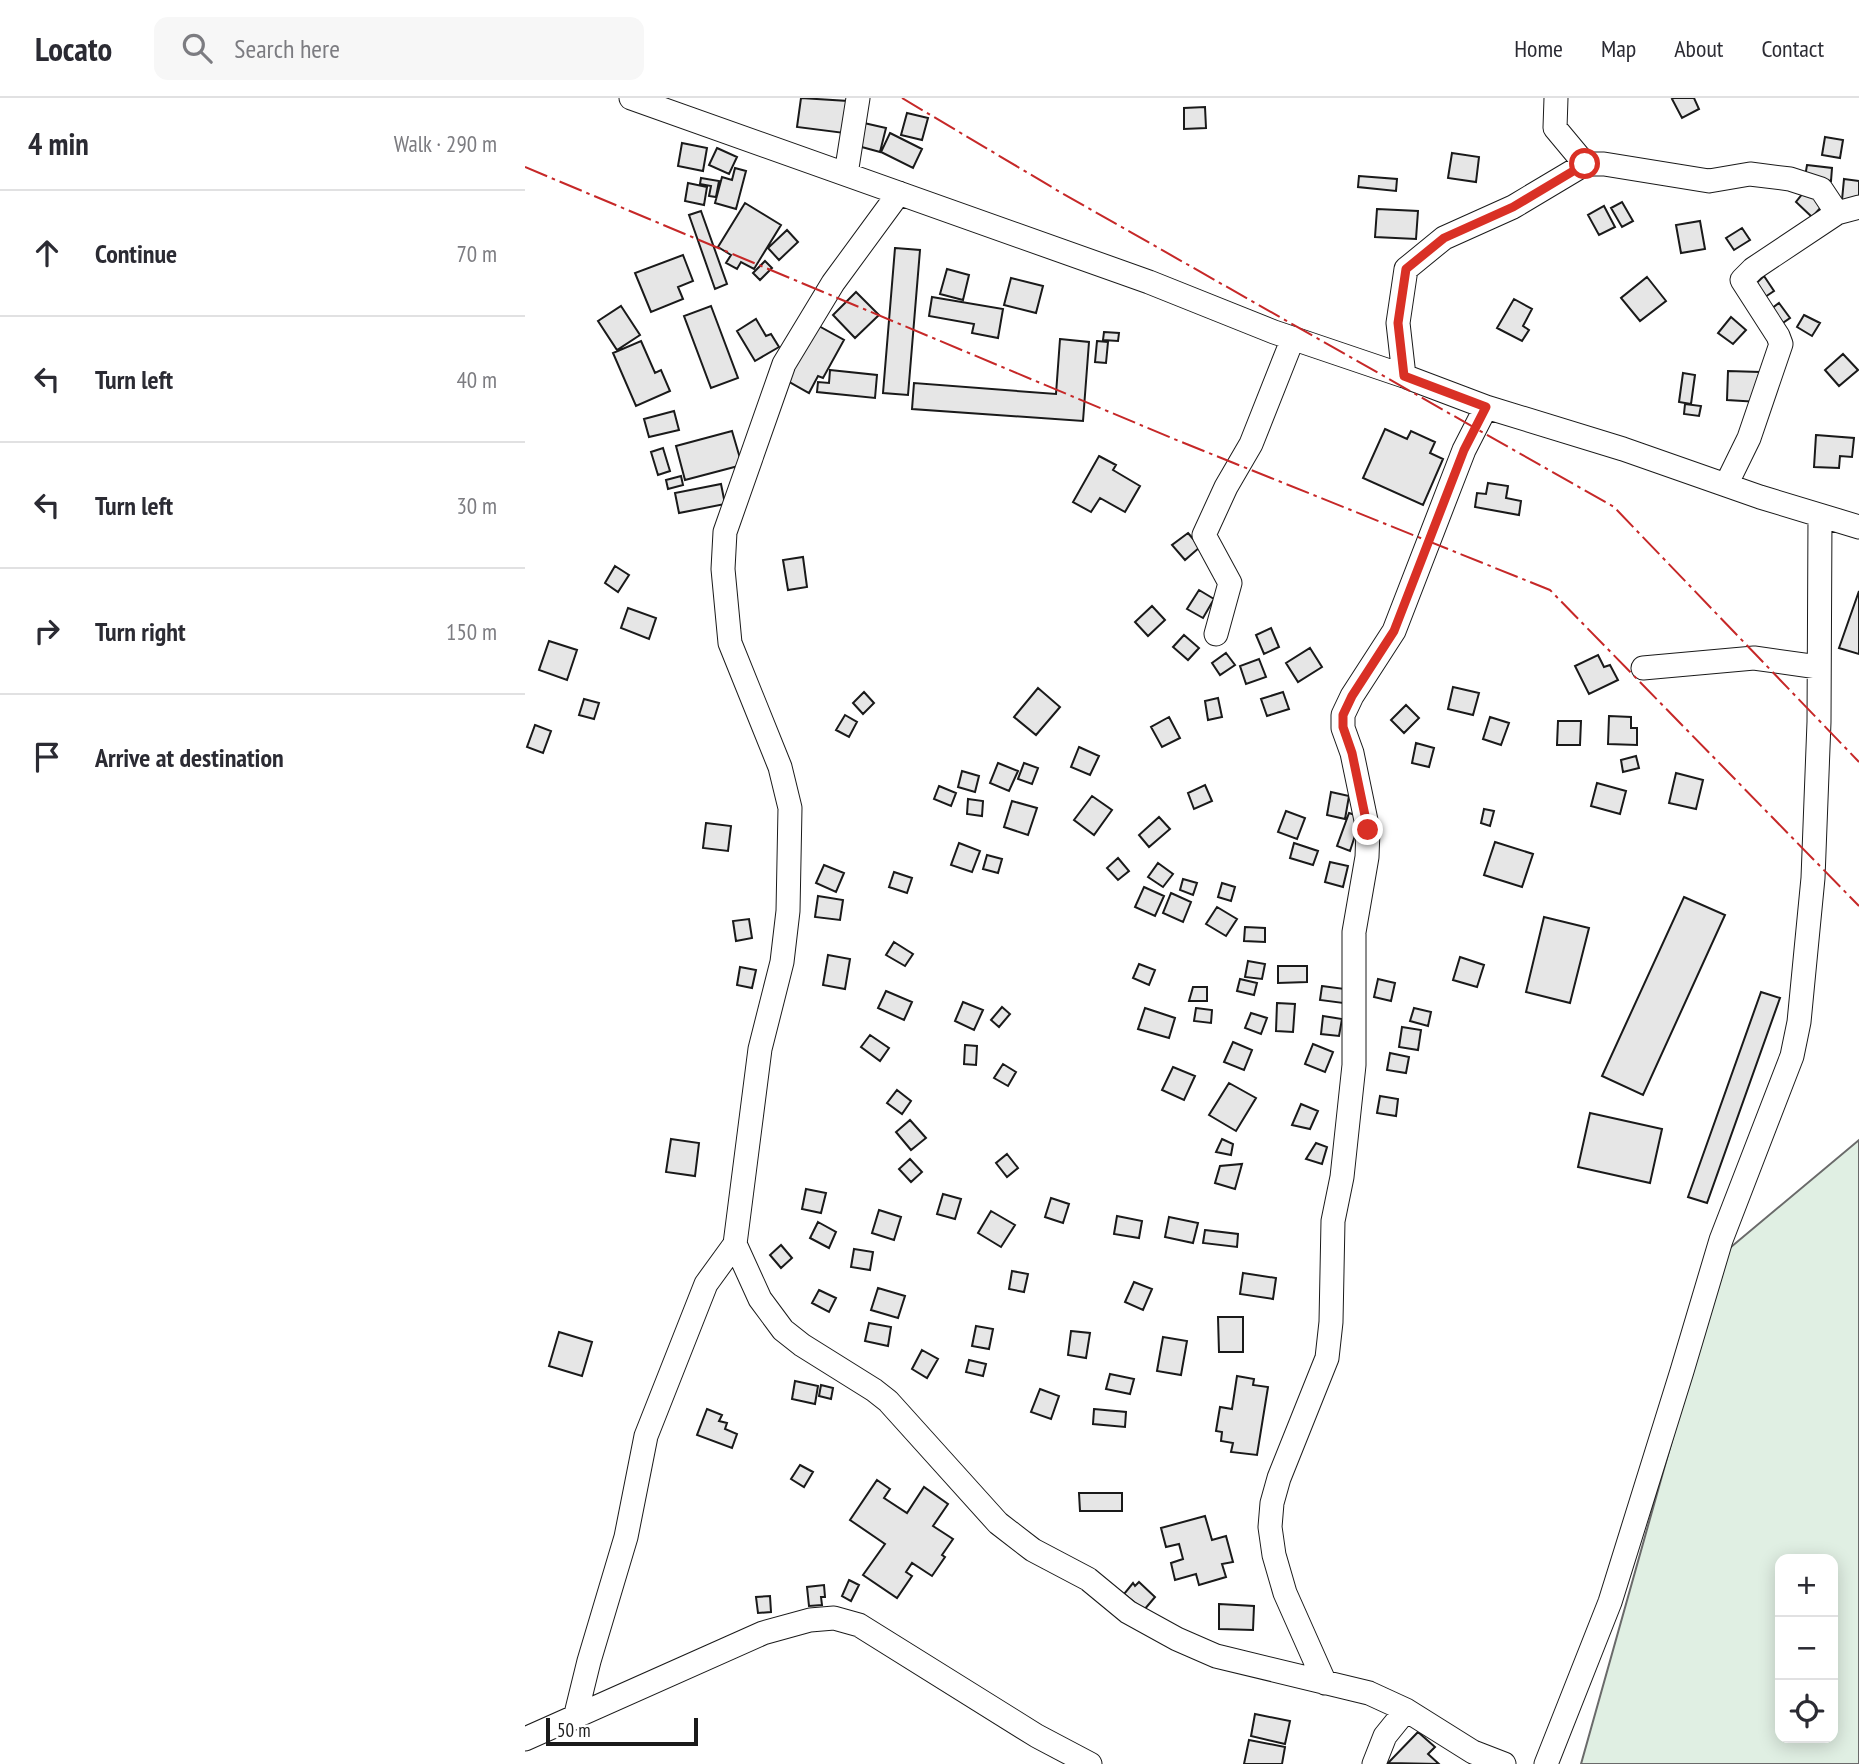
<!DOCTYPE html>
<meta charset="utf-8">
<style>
body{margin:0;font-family:"PT Sans Narrow",sans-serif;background:#f7f7f7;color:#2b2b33}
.controls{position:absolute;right:21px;bottom:21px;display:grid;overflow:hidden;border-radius:14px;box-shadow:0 4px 18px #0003}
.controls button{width:63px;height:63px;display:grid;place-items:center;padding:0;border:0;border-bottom:2px solid #e1e1e2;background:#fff;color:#2b2b33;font:35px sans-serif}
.scale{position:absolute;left:21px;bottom:18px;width:152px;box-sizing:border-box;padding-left:7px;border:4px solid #1a1a1a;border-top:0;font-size:19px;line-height:24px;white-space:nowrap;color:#1a1a1a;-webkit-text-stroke:5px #fff;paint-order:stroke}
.stop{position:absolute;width:21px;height:21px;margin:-16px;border:5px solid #d93025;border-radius:50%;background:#fff}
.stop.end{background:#d93025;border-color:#fff;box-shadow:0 2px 7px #0008}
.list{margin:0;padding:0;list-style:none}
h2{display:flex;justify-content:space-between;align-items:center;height:91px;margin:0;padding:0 28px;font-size:30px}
h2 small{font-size:23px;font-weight:400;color:#7c7c81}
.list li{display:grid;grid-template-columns:46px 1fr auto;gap:21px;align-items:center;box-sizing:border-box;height:126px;padding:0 28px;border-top:2px solid #e1e1e2}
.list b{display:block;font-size:26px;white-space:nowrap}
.list em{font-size:23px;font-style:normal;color:#7c7c81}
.icon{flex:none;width:38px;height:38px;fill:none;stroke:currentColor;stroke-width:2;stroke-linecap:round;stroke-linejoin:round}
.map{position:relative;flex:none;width:1334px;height:1666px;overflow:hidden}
header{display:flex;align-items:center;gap:42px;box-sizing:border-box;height:98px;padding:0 35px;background:#fff;border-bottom:2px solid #e1e1e2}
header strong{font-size:33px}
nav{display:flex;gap:38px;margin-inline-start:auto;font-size:24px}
.search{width:490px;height:63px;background:#f7f7f7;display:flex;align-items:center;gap:18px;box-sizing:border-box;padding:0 24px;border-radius:14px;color:#7c7c81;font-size:26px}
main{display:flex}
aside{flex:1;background:#fff}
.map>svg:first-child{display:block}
</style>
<header>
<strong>Locato</strong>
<div class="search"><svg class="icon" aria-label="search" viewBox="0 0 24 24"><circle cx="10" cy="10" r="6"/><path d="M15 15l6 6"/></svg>Search here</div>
<nav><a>Home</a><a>Map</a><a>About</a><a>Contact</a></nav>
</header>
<main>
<aside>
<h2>4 min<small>Walk · 290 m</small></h2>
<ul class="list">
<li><svg class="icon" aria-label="ahead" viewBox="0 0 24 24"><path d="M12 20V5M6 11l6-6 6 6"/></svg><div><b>Continue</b></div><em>70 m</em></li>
<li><svg class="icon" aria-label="left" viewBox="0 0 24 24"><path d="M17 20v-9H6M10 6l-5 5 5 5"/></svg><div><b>Turn left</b></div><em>40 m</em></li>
<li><svg class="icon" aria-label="left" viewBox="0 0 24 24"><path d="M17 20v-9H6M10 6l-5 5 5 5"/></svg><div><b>Turn left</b></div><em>30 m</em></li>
<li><svg class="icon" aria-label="right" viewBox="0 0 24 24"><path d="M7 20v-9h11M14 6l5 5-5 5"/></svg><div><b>Turn right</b></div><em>150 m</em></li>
<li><svg class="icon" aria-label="arrive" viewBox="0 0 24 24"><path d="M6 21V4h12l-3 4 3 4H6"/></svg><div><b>Arrive at destination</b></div></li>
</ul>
</aside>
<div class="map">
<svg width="1334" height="1666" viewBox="0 0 1334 1666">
<rect width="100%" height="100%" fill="#fff"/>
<path fill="#e0efe3" stroke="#6a6a6a" stroke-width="2" fill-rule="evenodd" d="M 1334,1042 L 1334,1666 L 1056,1666 L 1200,1154 ZM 1255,1461 L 1308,1461 L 1308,1640 L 1255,1640 Z"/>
<path fill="#e6e6e6" stroke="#1a1a1a" stroke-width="2" d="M 276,0 L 323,3 L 319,35 L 272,29 Z
M 1149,0 L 1169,0 L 1174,11 L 1157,20 L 1147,1 Z
M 680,9 L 681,30 L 659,31 L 659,10 Z
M 382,15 L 403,20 L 397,42 L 376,37 Z
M 339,25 L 361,30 L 355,54 L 333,48 Z
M 365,35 L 397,51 L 388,70 L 356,54 Z
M 1300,39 L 1318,42 L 1315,60 L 1297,57 Z
M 157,45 L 182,50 L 178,73 L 153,68 Z
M 192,50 L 212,59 L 204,76 L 184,67 Z
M 927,55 L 954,59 L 951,84 L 923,80 Z
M 1282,67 L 1307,70 L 1306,83 L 1280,79 Z
M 210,70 L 221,73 L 211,111 L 190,105 L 197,79 L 207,82 Z
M 834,78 L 872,81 L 871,93 L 833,89 Z
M 176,80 L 194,83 L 191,99 L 184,98 L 186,88 L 175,86 Z
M 1319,81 L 1334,83 L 1334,103 L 1317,102 Z
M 163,85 L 182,89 L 179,107 L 160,103 Z
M 1282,90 L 1299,106 L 1287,119 L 1271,104 Z
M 1097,104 L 1108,123 L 1097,129 L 1086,110 Z
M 220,105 L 256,127 L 229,171 L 216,164 L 212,171 L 201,165 L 206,157 L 193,149 Z
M 1079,108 L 1090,129 L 1074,137 L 1063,117 Z
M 852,111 L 893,113 L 891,141 L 850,139 Z
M 176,113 L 202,186 L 190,191 L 164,117 Z
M 1175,123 L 1180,151 L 1156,155 L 1151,127 Z
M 1217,130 L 1225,142 L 1209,152 L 1201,140 Z
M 262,132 L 273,144 L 254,162 L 243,150 Z
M 370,150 L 395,152 L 383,297 L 358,295 Z
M 158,157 L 168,183 L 153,189 L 158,201 L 126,214 L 110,175 Z
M 240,163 L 247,170 L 235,182 L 228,175 Z
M 422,171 L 444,177 L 438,202 L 415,196 Z
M 1239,178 L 1249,193 L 1234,203 L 1225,191 Z
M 1122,179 L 1141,203 L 1115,223 L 1096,200 Z
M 486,180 L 518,188 L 511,215 L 479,207 Z
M 331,194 L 354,217 L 330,240 L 308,217 Z
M 407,199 L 478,211 L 473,240 L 447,235 L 449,226 L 404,218 Z
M 989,201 L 1007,211 L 998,228 L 1004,232 L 997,243 L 972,230 Z
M 1254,205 L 1265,220 L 1252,229 L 1242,214 Z
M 96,208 L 115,237 L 92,252 L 73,223 Z
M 186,208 L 213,280 L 186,290 L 159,218 Z
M 1279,217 L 1295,225 L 1287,238 L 1272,229 Z
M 1206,219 L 1221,232 L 1208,246 L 1193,235 Z
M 231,221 L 241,238 L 246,236 L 254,249 L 230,263 L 212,233 Z
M 292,227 L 319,242 L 298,280 L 293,278 L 284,295 L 261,282 Z
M 579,234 L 594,235 L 593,243 L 578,242 Z
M 535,241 L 564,244 L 558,323 L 387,311 L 389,285 L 531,296 Z
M 116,243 L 130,275 L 136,272 L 145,293 L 111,308 L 88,255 Z
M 572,243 L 583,244 L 581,265 L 570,264 Z
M 1318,256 L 1333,272 L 1314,288 L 1300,272 Z
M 305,272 L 352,277 L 350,300 L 292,294 L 293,284 L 304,285 Z
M 1203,273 L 1235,274 L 1234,304 L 1202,302 Z
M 1158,275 L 1170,277 L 1166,306 L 1154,304 Z
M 1160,306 L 1176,308 L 1174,318 L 1159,316 Z
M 149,313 L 154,332 L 124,339 L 119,321 Z
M 860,331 L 882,341 L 886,333 L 910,344 L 905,355 L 918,361 L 898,407 L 838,380 Z
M 207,333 L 217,367 L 160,382 L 151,348 Z
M 1291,337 L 1329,340 L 1327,359 L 1315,358 L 1314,370 L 1289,369 Z
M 138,350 L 145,373 L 133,377 L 126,354 Z
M 574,358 L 591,367 L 588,372 L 615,388 L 600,414 L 575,400 L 566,414 L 548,404 Z
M 156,378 L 158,387 L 143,391 L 141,382 Z
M 963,385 L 983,388 L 981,400 L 996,403 L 994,417 L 950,409 L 952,395 L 961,396 Z
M 196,386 L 200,406 L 154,415 L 150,395 Z
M 663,435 L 675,449 L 660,462 L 647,447 Z
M 278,459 L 282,489 L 263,492 L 258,462 Z
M 90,468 L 104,477 L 93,494 L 80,485 Z
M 674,492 L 689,501 L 678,520 L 662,511 Z
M 1334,493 L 1334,556 L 1314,550 Z
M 627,508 L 640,522 L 623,538 L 610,524 Z
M 103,510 L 131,520 L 124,541 L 96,530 Z
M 746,530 L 754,549 L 739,556 L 731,537 Z
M 659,537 L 674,550 L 663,562 L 648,549 Z
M 24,543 L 52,552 L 42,582 L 14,572 Z
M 785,550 L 797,569 L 773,584 L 761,565 Z
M 701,555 L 710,567 L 695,577 L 687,565 Z
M 1073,557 L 1079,569 L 1085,567 L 1093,582 L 1064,596 L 1050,568 Z
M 734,561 L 741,579 L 721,586 L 715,568 Z
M 928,589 L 954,595 L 948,617 L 923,611 Z
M 513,590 L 535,609 L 511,637 L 489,619 Z
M 339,594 L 349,605 L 338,616 L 328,605 Z
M 758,594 L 764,611 L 742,618 L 736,601 Z
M 693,600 L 697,619 L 683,622 L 680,603 Z
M 59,601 L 74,605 L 69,621 L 54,617 Z
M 881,607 L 894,620 L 879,635 L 866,622 Z
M 320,617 L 332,624 L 324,639 L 311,632 Z
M 1084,618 L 1106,619 L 1106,630 L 1112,630 L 1112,647 L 1083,646 Z
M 644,619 L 655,640 L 637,649 L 626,629 Z
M 965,619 L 984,625 L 976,647 L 958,641 Z
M 1033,623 L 1056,623 L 1055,647 L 1032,647 Z
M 10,627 L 26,633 L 18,655 L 2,649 Z
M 891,645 L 909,650 L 904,669 L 887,665 Z
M 554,649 L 574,658 L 565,677 L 546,669 Z
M 1111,658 L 1114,670 L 1098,674 L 1096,662 Z
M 473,665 L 493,673 L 484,693 L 465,685 Z
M 499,665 L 513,670 L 507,686 L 493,681 Z
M 437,673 L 454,678 L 450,694 L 433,689 Z
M 1151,675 L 1178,682 L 1171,711 L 1144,705 Z
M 1072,685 L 1101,693 L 1095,716 L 1066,708 Z
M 680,687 L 687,703 L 669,711 L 663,695 Z
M 414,688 L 431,695 L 426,708 L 409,701 Z
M 806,694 L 824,698 L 820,721 L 802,717 Z
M 567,698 L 587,712 L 569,737 L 549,722 Z
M 443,701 L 458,703 L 457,718 L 442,716 Z
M 487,703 L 512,710 L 503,737 L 479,729 Z
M 959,711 L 969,713 L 965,728 L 956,725 Z
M 761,713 L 780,720 L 772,741 L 753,734 Z
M 824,715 L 836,719 L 825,753 L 812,748 Z
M 634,719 L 645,731 L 624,749 L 614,737 Z
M 181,725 L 206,728 L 203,753 L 178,750 Z
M 970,744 L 1008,756 L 997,789 L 959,777 Z
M 434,745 L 455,753 L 447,774 L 426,767 Z
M 769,745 L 793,753 L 788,767 L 765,760 Z
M 462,757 L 477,761 L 473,775 L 458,771 Z
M 593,760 L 604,773 L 593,782 L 582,770 Z
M 805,764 L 823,768 L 818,789 L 800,784 Z
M 633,765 L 648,776 L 638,789 L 623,779 Z
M 299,767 L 319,775 L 311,794 L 291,785 Z
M 369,774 L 387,780 L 382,795 L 364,789 Z
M 658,781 L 672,785 L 668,797 L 655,792 Z
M 697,785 L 710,789 L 706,803 L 693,799 Z
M 619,789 L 639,798 L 630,818 L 610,809 Z
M 646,795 L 666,804 L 658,824 L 638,815 Z
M 293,798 L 318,802 L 315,822 L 290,819 Z
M 1159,799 L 1200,817 L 1118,997 L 1077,978 Z
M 692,809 L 712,821 L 701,838 L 681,826 Z
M 1019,819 L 1064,830 L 1045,905 L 1001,894 Z
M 224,821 L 227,840 L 211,843 L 208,823 Z
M 720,829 L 740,830 L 740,844 L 719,843 Z
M 369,844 L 388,856 L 380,868 L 361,857 Z
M 303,857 L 325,861 L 320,891 L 298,887 Z
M 935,859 L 959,867 L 952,889 L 928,882 Z
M 723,863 L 740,866 L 737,881 L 720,879 Z
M 614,866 L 630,872 L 624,887 L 608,880 Z
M 753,868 L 782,868 L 782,884 L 753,885 Z
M 215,869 L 231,872 L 227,890 L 212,887 Z
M 715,881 L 732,885 L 729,897 L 712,893 Z
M 853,881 L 870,885 L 866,903 L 849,899 Z
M 797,888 L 820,891 L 818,905 L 795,902 Z
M 668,889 L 682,889 L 682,903 L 664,903 Z
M 361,893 L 387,904 L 379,922 L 353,910 Z
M 1236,894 L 1255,900 L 1182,1105 L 1163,1099 Z
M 438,904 L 458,912 L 449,932 L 430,923 Z
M 752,905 L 770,906 L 768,934 L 751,933 Z
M 477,909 L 485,916 L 474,929 L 466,922 Z
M 620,910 L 650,920 L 644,940 L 613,931 Z
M 671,910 L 687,912 L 686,925 L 669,923 Z
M 889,910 L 906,914 L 903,928 L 885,923 Z
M 726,915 L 742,920 L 736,936 L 720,930 Z
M 798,918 L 817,921 L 814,938 L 796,936 Z
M 877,929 L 896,932 L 893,952 L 874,949 Z
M 345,937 L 364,950 L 355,963 L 336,949 Z
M 708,944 L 727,952 L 719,972 L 699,964 Z
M 788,946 L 808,954 L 800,974 L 780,966 Z
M 440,947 L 452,948 L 451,967 L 439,966 Z
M 865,955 L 884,959 L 881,975 L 862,972 Z
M 478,966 L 491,974 L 483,988 L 469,980 Z
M 648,969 L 670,978 L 659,1002 L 637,992 Z
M 704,985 L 731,1000 L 711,1033 L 684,1017 Z
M 372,992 L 386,1003 L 377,1016 L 362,1005 Z
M 855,998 L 873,1001 L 871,1018 L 852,1015 Z
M 776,1006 L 793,1013 L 785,1031 L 767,1027 Z
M 1065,1015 L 1137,1031 L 1125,1085 L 1053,1069 Z
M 385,1022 L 401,1040 L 386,1052 L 371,1034 Z
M 146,1041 L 174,1045 L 170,1078 L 141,1074 Z
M 697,1041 L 708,1046 L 706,1057 L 691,1054 Z
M 791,1045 L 802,1049 L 797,1066 L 781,1061 Z
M 482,1056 L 493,1070 L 482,1079 L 471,1065 Z
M 385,1061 L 397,1074 L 386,1084 L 374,1071 Z
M 717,1066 L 710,1091 L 690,1085 L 695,1068 Z
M 281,1091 L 301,1095 L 296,1115 L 277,1111 Z
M 418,1096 L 436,1101 L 430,1121 L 412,1116 Z
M 526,1100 L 544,1106 L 538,1125 L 520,1119 Z
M 354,1112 L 376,1119 L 369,1142 L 347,1135 Z
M 466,1113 L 490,1127 L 476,1149 L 453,1135 Z
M 592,1118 L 617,1123 L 614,1140 L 589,1136 Z
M 644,1119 L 673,1125 L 668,1145 L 640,1139 Z
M 293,1124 L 311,1134 L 304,1150 L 285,1140 Z
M 680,1132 L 713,1136 L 712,1149 L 678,1145 Z
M 256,1147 L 267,1160 L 256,1170 L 245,1157 Z
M 329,1151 L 348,1154 L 345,1172 L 326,1169 Z
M 487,1173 L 503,1176 L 499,1194 L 484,1191 Z
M 718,1175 L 751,1180 L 748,1201 L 715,1196 Z
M 609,1184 L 627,1191 L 618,1212 L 600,1204 Z
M 353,1190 L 380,1198 L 373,1220 L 346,1212 Z
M 294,1192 L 311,1200 L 304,1214 L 287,1205 Z
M 693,1219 L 718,1219 L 718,1254 L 694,1254 Z
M 344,1225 L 366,1229 L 363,1248 L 340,1243 Z
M 451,1228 L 468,1231 L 464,1251 L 447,1248 Z
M 546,1233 L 565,1235 L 561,1260 L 543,1257 Z
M 34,1234 L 67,1244 L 57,1278 L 24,1268 Z
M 638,1239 L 662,1243 L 656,1277 L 632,1273 Z
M 397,1252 L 413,1261 L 402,1280 L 387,1271 Z
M 444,1262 L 461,1266 L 458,1278 L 441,1274 Z
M 585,1276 L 609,1281 L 605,1296 L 581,1291 Z
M 712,1278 L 729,1281 L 728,1287 L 743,1289 L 732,1357 L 706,1354 L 708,1345 L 696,1343 L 697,1334 L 691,1333 L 695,1309 L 707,1311 Z
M 270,1283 L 293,1288 L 290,1306 L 267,1301 Z
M 296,1287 L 308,1290 L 306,1301 L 294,1298 Z
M 515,1291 L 534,1298 L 526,1321 L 506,1314 Z
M 182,1311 L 197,1317 L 194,1323 L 202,1325 L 200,1331 L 212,1336 L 207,1350 L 172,1337 Z
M 569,1311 L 601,1314 L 600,1329 L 568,1326 Z
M 275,1367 L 288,1374 L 279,1389 L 266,1381 Z
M 352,1382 L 365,1391 L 359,1400 L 382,1415 L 399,1389 L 423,1406 L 408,1428 L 428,1441 L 417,1457 L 420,1459 L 407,1478 L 387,1465 L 381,1474 L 387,1478 L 372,1500 L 338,1477 L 360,1446 L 325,1422 Z
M 554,1395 L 597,1395 L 597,1413 L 555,1413 Z
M 680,1418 L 687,1442 L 701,1438 L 708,1464 L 697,1466 L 701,1479 L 674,1487 L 671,1476 L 650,1482 L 646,1465 L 658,1461 L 654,1446 L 641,1449 L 636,1430 Z
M 324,1482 L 334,1487 L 326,1503 L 317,1498 Z
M 614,1484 L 630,1499 L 619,1512 L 599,1496 L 608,1485 L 610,1488 Z
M 299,1487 L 300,1499 L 296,1499 L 297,1507 L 284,1508 L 282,1489 Z
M 245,1498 L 246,1514 L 233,1515 L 231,1499 Z
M 694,1506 L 729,1508 L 728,1532 L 694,1531 Z
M 730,1616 L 765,1623 L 760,1646 L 726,1638 Z
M 893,1634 L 910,1649 L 903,1656 L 914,1666 L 863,1665 Z
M 724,1642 L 760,1649 L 757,1666 L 719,1666 Z"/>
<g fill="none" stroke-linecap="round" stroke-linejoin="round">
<defs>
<path id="minor" d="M 106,0 L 624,184 L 749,234 L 879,278 L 961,309 L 1098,351 L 1235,399 L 1334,429
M 1031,0 L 1030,30 L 1060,66
M 321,76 L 333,0
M 879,278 L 873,225 L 881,171 L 919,140 L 988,109 L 1060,66 L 1079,66 L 1184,83 L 1225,76 L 1265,81 L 1296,91 L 1312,115
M 1201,387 L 1224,340 L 1256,246 L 1253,238 L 1217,182 L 1228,171 L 1312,115 L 1334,109
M 691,536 L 705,485 L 679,437 L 701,389 L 726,346 L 768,240
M 1118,570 L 1229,560 L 1293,569
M 210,1146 L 235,1201 L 258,1232 L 277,1247 L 349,1292 L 363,1303 L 473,1425 L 508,1452 L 563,1481 L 603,1514 L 652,1541 L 691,1558 L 844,1595 L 881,1612 L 948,1654 L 979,1666
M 800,1585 L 760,1495 L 749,1457 L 745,1429 L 747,1405 L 754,1380 L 802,1260 L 806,1224 L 808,1123 L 817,1079 L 829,967 L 829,834 L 842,759 L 843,732 L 827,655 L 818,630 L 818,617 L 827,598 L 869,533 L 939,352 L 961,309
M 50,1620 L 64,1563 L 101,1439 L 121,1338 L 181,1186 L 210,1146 L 235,951 L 257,864 L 263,813 L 265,710 L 255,669 L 205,545 L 198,471 L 200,434 L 259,266 L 308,185 L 374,95
M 0,1641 L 238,1535 L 285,1522 L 309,1520 L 334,1527 L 512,1638 L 565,1666
M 849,1666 L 860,1638 L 881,1612
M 1021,1666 L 1085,1504 L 1157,1273 L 1196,1142 L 1267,958 L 1274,924 L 1288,780 L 1294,624 L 1295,418"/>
</defs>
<use href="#minor" stroke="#1a1a1a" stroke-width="25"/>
<use href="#minor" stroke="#fff" stroke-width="23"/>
<path stroke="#c62828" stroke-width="2" stroke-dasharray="24 5 3.5 5" stroke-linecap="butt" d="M 377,0 L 535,94 L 1089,409 L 1334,664
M 0,69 L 649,341 L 1025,492 L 1334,808"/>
</g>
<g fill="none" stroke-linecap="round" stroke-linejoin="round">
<path stroke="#d93025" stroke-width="9" d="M 843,732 L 827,655 L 818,629 L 818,617 L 827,598 L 869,533 L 939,352 L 961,309 L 879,278 L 873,225 L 881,171 L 919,140 L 988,109 L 1060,66"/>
</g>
</svg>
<div class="controls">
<button>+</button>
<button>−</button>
<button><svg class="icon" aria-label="locate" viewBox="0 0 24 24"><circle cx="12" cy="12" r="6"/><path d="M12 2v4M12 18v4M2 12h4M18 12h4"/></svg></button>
</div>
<div class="scale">50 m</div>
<div class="stop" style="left:1060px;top:66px"></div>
<div class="stop end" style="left:843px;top:732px"></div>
</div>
</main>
